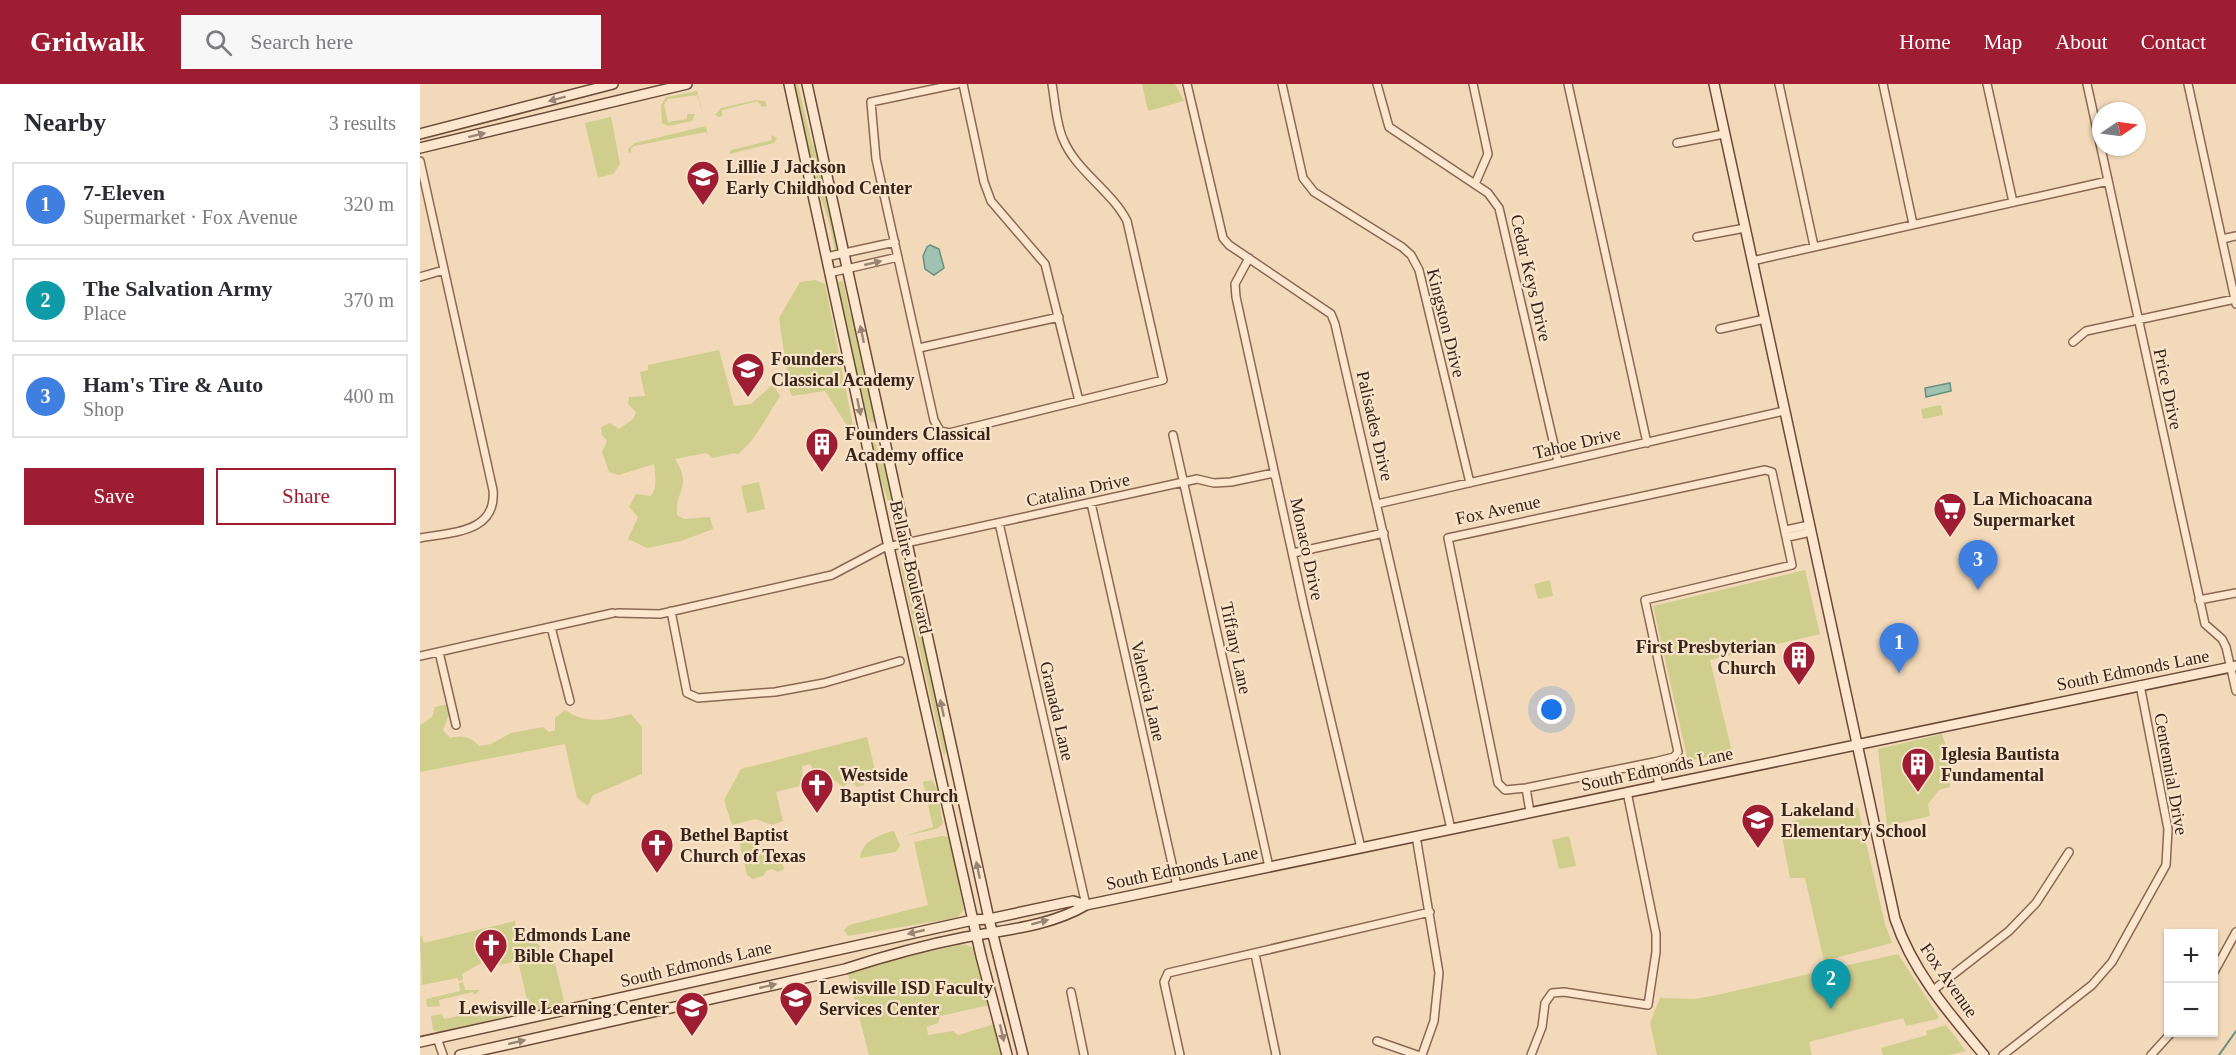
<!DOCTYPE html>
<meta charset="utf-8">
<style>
body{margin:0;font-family:Georgia,serif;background:#f7f7f7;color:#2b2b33}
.controls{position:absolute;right:18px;bottom:18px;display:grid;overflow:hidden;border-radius:0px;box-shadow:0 2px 4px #0004}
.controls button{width:54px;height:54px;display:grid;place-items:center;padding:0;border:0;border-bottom:2px solid #e1e1e2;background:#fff;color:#2b2b33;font:30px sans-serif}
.compass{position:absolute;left:1672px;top:18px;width:54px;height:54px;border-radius:50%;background:#fff;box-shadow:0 2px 4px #0004;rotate:77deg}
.you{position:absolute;left:1132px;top:626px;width:21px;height:21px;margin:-15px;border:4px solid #fff;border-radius:50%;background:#1a73e8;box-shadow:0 0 0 9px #1a73e833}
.badge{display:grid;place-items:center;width:39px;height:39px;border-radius:50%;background:#9f1d32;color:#fff;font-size:20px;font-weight:700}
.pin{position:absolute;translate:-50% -50px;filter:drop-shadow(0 2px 3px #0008)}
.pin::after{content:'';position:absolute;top:32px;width:21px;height:18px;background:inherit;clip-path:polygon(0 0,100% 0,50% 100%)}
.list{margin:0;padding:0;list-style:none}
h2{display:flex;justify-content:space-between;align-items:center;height:78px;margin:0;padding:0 24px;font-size:26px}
h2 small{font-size:20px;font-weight:400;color:#7c7c81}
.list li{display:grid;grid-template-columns:39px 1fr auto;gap:18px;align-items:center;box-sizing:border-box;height:84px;margin:0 12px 12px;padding:0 12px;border:2px solid #e1e1e2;border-radius:0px}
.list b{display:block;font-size:22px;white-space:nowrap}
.list p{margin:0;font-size:20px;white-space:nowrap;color:#7c7c81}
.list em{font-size:20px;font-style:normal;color:#7c7c81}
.actions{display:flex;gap:12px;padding:18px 24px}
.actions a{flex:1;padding:14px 0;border:2px solid #9f1d32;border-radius:0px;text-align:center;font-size:21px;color:#9f1d32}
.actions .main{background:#9f1d32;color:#fff}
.icon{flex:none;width:33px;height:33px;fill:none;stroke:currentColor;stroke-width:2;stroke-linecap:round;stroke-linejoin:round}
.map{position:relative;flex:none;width:1816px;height:971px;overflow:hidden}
header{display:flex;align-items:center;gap:36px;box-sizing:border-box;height:84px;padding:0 30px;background:#9f1d32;color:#fff}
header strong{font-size:28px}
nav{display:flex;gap:33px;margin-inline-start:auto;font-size:21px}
.search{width:420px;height:54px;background:#f7f7f7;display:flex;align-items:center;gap:15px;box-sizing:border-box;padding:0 21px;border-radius:0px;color:#7c7c81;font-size:22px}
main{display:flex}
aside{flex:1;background:#fff}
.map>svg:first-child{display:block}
</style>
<header>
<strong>Gridwalk</strong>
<div class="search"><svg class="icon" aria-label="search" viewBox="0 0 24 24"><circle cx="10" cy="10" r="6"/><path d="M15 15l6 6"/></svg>Search here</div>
<nav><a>Home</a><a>Map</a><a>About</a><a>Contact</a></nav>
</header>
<main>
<aside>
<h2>Nearby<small>3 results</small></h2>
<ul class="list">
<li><span class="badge" style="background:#3f7fe0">1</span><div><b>7-Eleven</b><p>Supermarket · Fox Avenue</p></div><em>320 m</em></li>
<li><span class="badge" style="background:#0f9aa8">2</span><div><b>The Salvation Army</b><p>Place</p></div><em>370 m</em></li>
<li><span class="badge" style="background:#3f7fe0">3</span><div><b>Ham's Tire &amp; Auto</b><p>Shop</p></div><em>400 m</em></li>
</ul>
<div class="actions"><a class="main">Save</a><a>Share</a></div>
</aside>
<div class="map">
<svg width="1816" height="971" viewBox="0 0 1816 971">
<rect width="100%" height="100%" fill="#f2d9ba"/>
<path fill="#d0ce8d" d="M 374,0 L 378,0 L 391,55 L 402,87 L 419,165 L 415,166 L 408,135 L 397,103 Z
M 722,0 L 755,0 L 764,17 L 728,27 Z
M 277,7 L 283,31 L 277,11 L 248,15 L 244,21 L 248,38 L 267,35 L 267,30 L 275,30 L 272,37 L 249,42 L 242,39 L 241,21 L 246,13 Z
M 336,16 L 345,17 L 347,22 L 342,23 L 338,17 L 302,26 L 302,32 L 299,33 L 295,31 L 301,24 Z
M 191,33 L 200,80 L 193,90 L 178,94 L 165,39 Z
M 286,42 L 288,54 L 286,48 L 214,62 L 211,64 L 211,69 L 208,68 L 209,64 L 215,59 Z
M 351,51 L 357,54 L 354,59 L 309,70 L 311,66 L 352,56 Z
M 395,196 L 405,200 L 434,347 L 431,348 L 405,307 L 372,312 L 370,308 L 359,234 L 380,198 Z
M 423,197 L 430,229 L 437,245 L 456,331 L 454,338 L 450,338 L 446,329 L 417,198 Z
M 299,266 L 314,322 L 331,320 L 353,300 L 360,312 C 347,332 336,356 317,371 L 315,369 L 293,374 L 286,369 L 255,375 C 273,404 255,405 257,431 L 264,435 L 290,433 L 293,445 L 261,457 L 227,464 L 208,455 L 218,433 L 209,423 L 216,410 L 231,412 C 238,403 235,391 234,380 L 199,391 L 189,388 L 182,368 L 187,357 L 182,351 L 181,343 L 190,339 L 199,345 L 213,335 L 216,328 L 208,320 L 209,313 L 225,312 L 220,288 L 228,286 L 228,281 Z
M 1521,321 L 1523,331 L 1503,335 L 1501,325 Z
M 455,358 L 469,393 L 479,441 L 478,449 L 457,384 L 452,360 Z
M 339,398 L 345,425 L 327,429 L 321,402 Z
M 478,470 L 497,527 L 527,663 L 524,673 Z
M 1385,486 L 1400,550 L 1290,576 L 1312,668 L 1268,677 L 1233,522 Z
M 1130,496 L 1133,512 L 1118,515 L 1114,500 Z
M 27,620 L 30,628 L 23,646 L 30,654 C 42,651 50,652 59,662 L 71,660 L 91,649 L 123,643 L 129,648 L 135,646 L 135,634 L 145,626 C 166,641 188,636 211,630 L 222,643 L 222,690 L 173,711 L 168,722 L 157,714 L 145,660 L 0,688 L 0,641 L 12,633 L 15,623 Z
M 1522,650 L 1532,682 L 1529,684 L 1530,703 L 1519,706 L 1508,720 L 1510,732 L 1467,742 L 1458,665 Z
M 447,653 L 456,690 L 444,693 L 444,701 L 437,703 L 431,696 L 423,703 L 411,693 L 397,692 L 390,680 L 382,682 L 383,701 L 356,708 L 363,737 L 352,741 L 336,735 L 312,741 L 304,716 L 321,685 Z
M 512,696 L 517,705 L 523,740 L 516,745 L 485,752 L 513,743 L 503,698 Z
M 1432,723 L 1438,724 L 1465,840 L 1472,859 L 1404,877 L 1385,794 L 1370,794 L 1360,742 L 1365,739 Z
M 474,747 L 480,762 L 476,768 L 440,774 C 442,757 460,750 474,747 Z
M 338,748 L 346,780 L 362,777 L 364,785 L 358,788 L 352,785 L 346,787 L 343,792 L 333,795 L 327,791 L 318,753 Z
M 522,752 L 529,753 L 531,757 L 544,826 L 537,833 L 524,836 L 428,852 L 424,846 L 429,841 L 508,821 L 494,758 Z
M 1149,752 L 1156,782 L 1139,785 L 1132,756 Z
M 95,837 L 96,844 L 102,843 L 112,856 L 133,871 L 144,917 L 140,921 L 104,928 L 101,921 L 108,919 L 98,877 L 64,884 L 63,878 L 42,890 L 43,896 L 39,897 L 37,894 L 2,901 L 0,853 L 2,852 L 4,859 Z
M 544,860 L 554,864 L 570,921 L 520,932 L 518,939 L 507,943 L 508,951 L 533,947 L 538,951 L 575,940 L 582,971 L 449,971 L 427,886 Z
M 1478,870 L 1519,933 L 1517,935 L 1486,942 L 1483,934 L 1389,958 L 1392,971 L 1237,971 L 1230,939 L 1240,914 L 1274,915 L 1292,912 Z
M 43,898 L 45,906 L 60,906 L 54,911 L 53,908 L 19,916 L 20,922 L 7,923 L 6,915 L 40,907 L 39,899 Z
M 89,916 L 92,918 L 93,931 L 18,948 L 13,946 L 11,932 L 22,930 L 24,935 L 89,921 Z
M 1526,941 L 1546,967 L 1529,971 L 1463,971 L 1461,964 L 1507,951 L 1506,947 Z"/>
<path fill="#9fc2b2" stroke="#66907f" stroke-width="1.5" d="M 510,161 L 519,165 L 524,184 L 514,191 L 505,185 L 503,172 L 507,163 Z
M 1530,299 L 1531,307 L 1506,313 L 1505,304 Z"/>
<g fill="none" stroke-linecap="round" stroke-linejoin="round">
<path stroke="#66907f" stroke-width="2" d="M 1799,971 L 1816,947"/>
<defs>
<path id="street" d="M 537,0 L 451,18 L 456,75 L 514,336 L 520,347 L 529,349 L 743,296 L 707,137 C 691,106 656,87 643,55 C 636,39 635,17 632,0
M 543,0 L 564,98 L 571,117 L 625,180 L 659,317
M 767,0 L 803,154 L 809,161 L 911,230 L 915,240 L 1031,745
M 862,0 L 883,94 L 894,108 L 982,163 L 991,171 L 999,186 L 1050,399
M 957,0 L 969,43 L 1068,109 L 1079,124 L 1138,378
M 1053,0 L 1068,70 L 1055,100
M 1148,0 L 1227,359
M 1359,0 L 1394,162
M 1463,0 L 1493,140
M 1567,0 L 1593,118
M 1667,0 L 1785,540 L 1802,555 L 1806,563 L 1816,607
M 1768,0 L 1816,220
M 1257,59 L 1304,50
M 0,77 L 73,406 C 77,449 32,448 0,454
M 1277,153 L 1325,144
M 1802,155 L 1816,152
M 406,173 L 475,158
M 829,174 L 815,200 L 816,213 L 884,523 L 941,764
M 1332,177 L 1688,97
M 409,189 L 478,173
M 0,193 L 24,186
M 1300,245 L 1345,235
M 1653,258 L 1666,247 L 1815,215
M 499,264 L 639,233
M 753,351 L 849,783
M 1345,386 L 1352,388 L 1372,481 L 1225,516 L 1258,668 L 1254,673 L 1234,678 L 1106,704 L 1085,706 L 1078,699 L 1028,454 Z
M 671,419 L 757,802
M 957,420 L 1364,327
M 579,439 L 666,821
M 1366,446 L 1389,441
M 1368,453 L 1391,448
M 873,469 L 964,449
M 1779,516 L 1816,509
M 251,527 L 267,609 L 278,614 L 355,608 L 404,599 L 480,577
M 198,529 L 240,530 L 412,491 L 463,464 L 777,395 L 794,399 L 811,398 L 854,389
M 131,543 L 150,617
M 19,568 L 36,641
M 0,572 L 193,529
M 1234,678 L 1239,701
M 1106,704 L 1110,728
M 996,752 L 1019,889 L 1014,937 L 1002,971
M 835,870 L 856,971
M 1794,888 L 1816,848
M 1512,907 L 1589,847 L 1616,819 L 1649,768
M 651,908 L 664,971
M 17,954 L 23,971
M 957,957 L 997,971
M 760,971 L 744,898 L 748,889 L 1010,828
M 1111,971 L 1122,943 L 1125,919 L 1132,909 L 1144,908 L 1228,921 L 1236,868 L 1236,850 L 1207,708
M 1583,971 L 1672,901 L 1692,878 L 1746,781 L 1748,745 L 1720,601
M 1731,971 L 1752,948"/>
<path id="secondary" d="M 369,0 L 469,463 L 561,872 L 587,971
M 387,0 L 569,835 L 603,971
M 1294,0 L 1475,835 C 1493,888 1529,929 1564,971
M 0,50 L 193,0
M 0,64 L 267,0
M 0,958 L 553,836 L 569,835 L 653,817 L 666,821
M 40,971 L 425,885 C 465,872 505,861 546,853 C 585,846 631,842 666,821 L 1816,582"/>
</defs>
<use href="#street" stroke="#8a6853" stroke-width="10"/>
<use href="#secondary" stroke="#6b4936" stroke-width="12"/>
<use href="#street" stroke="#fce7ce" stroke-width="7"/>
<use href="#secondary" stroke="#fce7ce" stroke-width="9"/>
</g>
<defs><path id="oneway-solid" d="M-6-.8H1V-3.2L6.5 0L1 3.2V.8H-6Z" transform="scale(1.5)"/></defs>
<g fill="#9a8574">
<use href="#oneway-solid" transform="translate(137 15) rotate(165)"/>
<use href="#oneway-solid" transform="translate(57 51) rotate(-14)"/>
<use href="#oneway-solid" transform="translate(453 179) rotate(-13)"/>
<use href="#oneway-solid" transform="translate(442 250) rotate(-102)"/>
<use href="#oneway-solid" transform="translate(439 323) rotate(78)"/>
<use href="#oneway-solid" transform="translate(522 624) rotate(-102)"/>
<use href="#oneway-solid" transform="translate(558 786) rotate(-102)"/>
<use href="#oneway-solid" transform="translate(620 838) rotate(-15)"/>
<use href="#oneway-solid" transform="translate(496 848) rotate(167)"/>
<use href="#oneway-solid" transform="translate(348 902) rotate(-13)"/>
<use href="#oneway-solid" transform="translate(582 949) rotate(77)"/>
<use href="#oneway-solid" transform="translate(97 958) rotate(-13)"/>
</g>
<defs>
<symbol id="school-pin" viewBox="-11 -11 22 30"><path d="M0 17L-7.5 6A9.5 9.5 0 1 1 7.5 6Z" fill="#9f1d32" stroke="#f9e4ca"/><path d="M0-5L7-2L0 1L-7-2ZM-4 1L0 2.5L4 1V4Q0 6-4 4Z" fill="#fff"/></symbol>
<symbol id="building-pin" viewBox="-11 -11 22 30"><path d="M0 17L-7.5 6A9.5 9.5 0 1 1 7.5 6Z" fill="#9f1d32" stroke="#f9e4ca"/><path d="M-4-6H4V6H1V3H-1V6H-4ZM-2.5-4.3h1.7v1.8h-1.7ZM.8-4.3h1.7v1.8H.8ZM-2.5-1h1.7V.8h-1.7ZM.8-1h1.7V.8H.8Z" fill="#fff"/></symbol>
<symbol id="supermarket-pin" viewBox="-11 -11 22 30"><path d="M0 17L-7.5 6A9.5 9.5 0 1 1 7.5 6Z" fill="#9f1d32" stroke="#f9e4ca"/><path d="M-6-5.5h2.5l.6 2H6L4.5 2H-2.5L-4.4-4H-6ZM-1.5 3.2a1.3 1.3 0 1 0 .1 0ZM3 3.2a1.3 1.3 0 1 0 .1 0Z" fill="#fff"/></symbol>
<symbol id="church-pin" viewBox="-11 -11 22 30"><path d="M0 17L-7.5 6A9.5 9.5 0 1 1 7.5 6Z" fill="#9f1d32" stroke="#f9e4ca"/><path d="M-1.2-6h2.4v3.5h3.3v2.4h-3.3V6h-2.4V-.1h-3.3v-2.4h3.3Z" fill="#fff"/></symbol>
</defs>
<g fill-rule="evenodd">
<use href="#school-pin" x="264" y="74" width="38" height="52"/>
<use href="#school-pin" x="309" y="266" width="38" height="52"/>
<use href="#building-pin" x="383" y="341" width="38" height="52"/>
<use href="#supermarket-pin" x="1511" y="406" width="38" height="52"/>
<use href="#building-pin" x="1360" y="554" width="38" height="52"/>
<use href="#building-pin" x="1479" y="661" width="38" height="52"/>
<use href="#church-pin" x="378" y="682" width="38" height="52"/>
<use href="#school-pin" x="1319" y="717" width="38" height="52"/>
<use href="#church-pin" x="218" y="742" width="38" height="52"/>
<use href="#church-pin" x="52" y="842" width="38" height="52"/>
<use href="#school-pin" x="357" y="895" width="38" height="52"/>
<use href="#school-pin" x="253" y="905" width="38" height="52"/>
</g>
<g text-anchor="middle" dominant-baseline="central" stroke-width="4.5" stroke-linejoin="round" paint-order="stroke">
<g font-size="18" font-weight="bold" fill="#372319" stroke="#f9e4ca" text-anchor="start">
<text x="306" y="83">Lillie J Jackson<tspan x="306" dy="21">Early Childhood Center</tspan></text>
<text x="351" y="275">Founders<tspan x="351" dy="21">Classical Academy</tspan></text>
<text x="425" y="350">Founders Classical<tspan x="425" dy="21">Academy office</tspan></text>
<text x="1553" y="415">La Michoacana<tspan x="1553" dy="21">Supermarket</tspan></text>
<text x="1356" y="563" text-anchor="end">First Presbyterian<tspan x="1356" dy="21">Church</tspan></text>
<text x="1521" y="670">Iglesia Bautista<tspan x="1521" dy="21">Fundamental</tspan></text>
<text x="420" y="691">Westside<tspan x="420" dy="21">Baptist Church</tspan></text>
<text x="1361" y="726">Lakeland<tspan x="1361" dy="21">Elementary School</tspan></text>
<text x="260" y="751">Bethel Baptist<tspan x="260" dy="21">Church of Texas</tspan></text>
<text x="94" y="851">Edmonds Lane<tspan x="94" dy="21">Bible Chapel</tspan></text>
<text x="399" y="904">Lewisville ISD Faculty<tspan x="399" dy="21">Services Center</tspan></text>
<text x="249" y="924" text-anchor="end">Lewisville Learning Center</text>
</g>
<g font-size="18" fill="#372319" stroke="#f9e4ca">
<text transform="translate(1111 194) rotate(77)">Cedar Keys Drive</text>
<text transform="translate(1026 239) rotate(76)">Kingston Drive</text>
<text transform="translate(1748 305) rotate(78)">Price Drive</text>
<text transform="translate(955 342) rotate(77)">Palisades Drive</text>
<text transform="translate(1157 359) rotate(-13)">Tahoe Drive</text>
<text transform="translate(658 406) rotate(-12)">Catalina Drive</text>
<text transform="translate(1078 426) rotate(-12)">Fox Avenue</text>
<text transform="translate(887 465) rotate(78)">Monaco Drive</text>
<text transform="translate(491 483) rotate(77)">Bellaire Boulevard</text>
<text transform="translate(816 564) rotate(78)">Tiffany Lane</text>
<text transform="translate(1713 586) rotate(-11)">South Edmonds Lane</text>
<text transform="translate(728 607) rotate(77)">Valencia Lane</text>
<text transform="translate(637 627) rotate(77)">Granada Lane</text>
<text transform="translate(1237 685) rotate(-12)">South Edmonds Lane</text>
<text transform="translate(1751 690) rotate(80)">Centennial Drive</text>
<text transform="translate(762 784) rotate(-12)">South Edmonds Lane</text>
<text transform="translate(276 880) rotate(-13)">South Edmonds Lane</text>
<text transform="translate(1529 896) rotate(55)">Fox Avenue</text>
</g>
</g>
</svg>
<div class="controls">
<button>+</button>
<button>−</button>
</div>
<svg class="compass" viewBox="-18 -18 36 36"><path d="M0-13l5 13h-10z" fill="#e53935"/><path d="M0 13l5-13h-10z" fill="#7c7c81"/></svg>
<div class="you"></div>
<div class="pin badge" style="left:1479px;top:589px;background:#3f7fe0">1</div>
<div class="pin badge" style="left:1411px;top:925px;background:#0f9aa8">2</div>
<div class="pin badge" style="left:1558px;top:506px;background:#3f7fe0">3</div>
</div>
</main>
